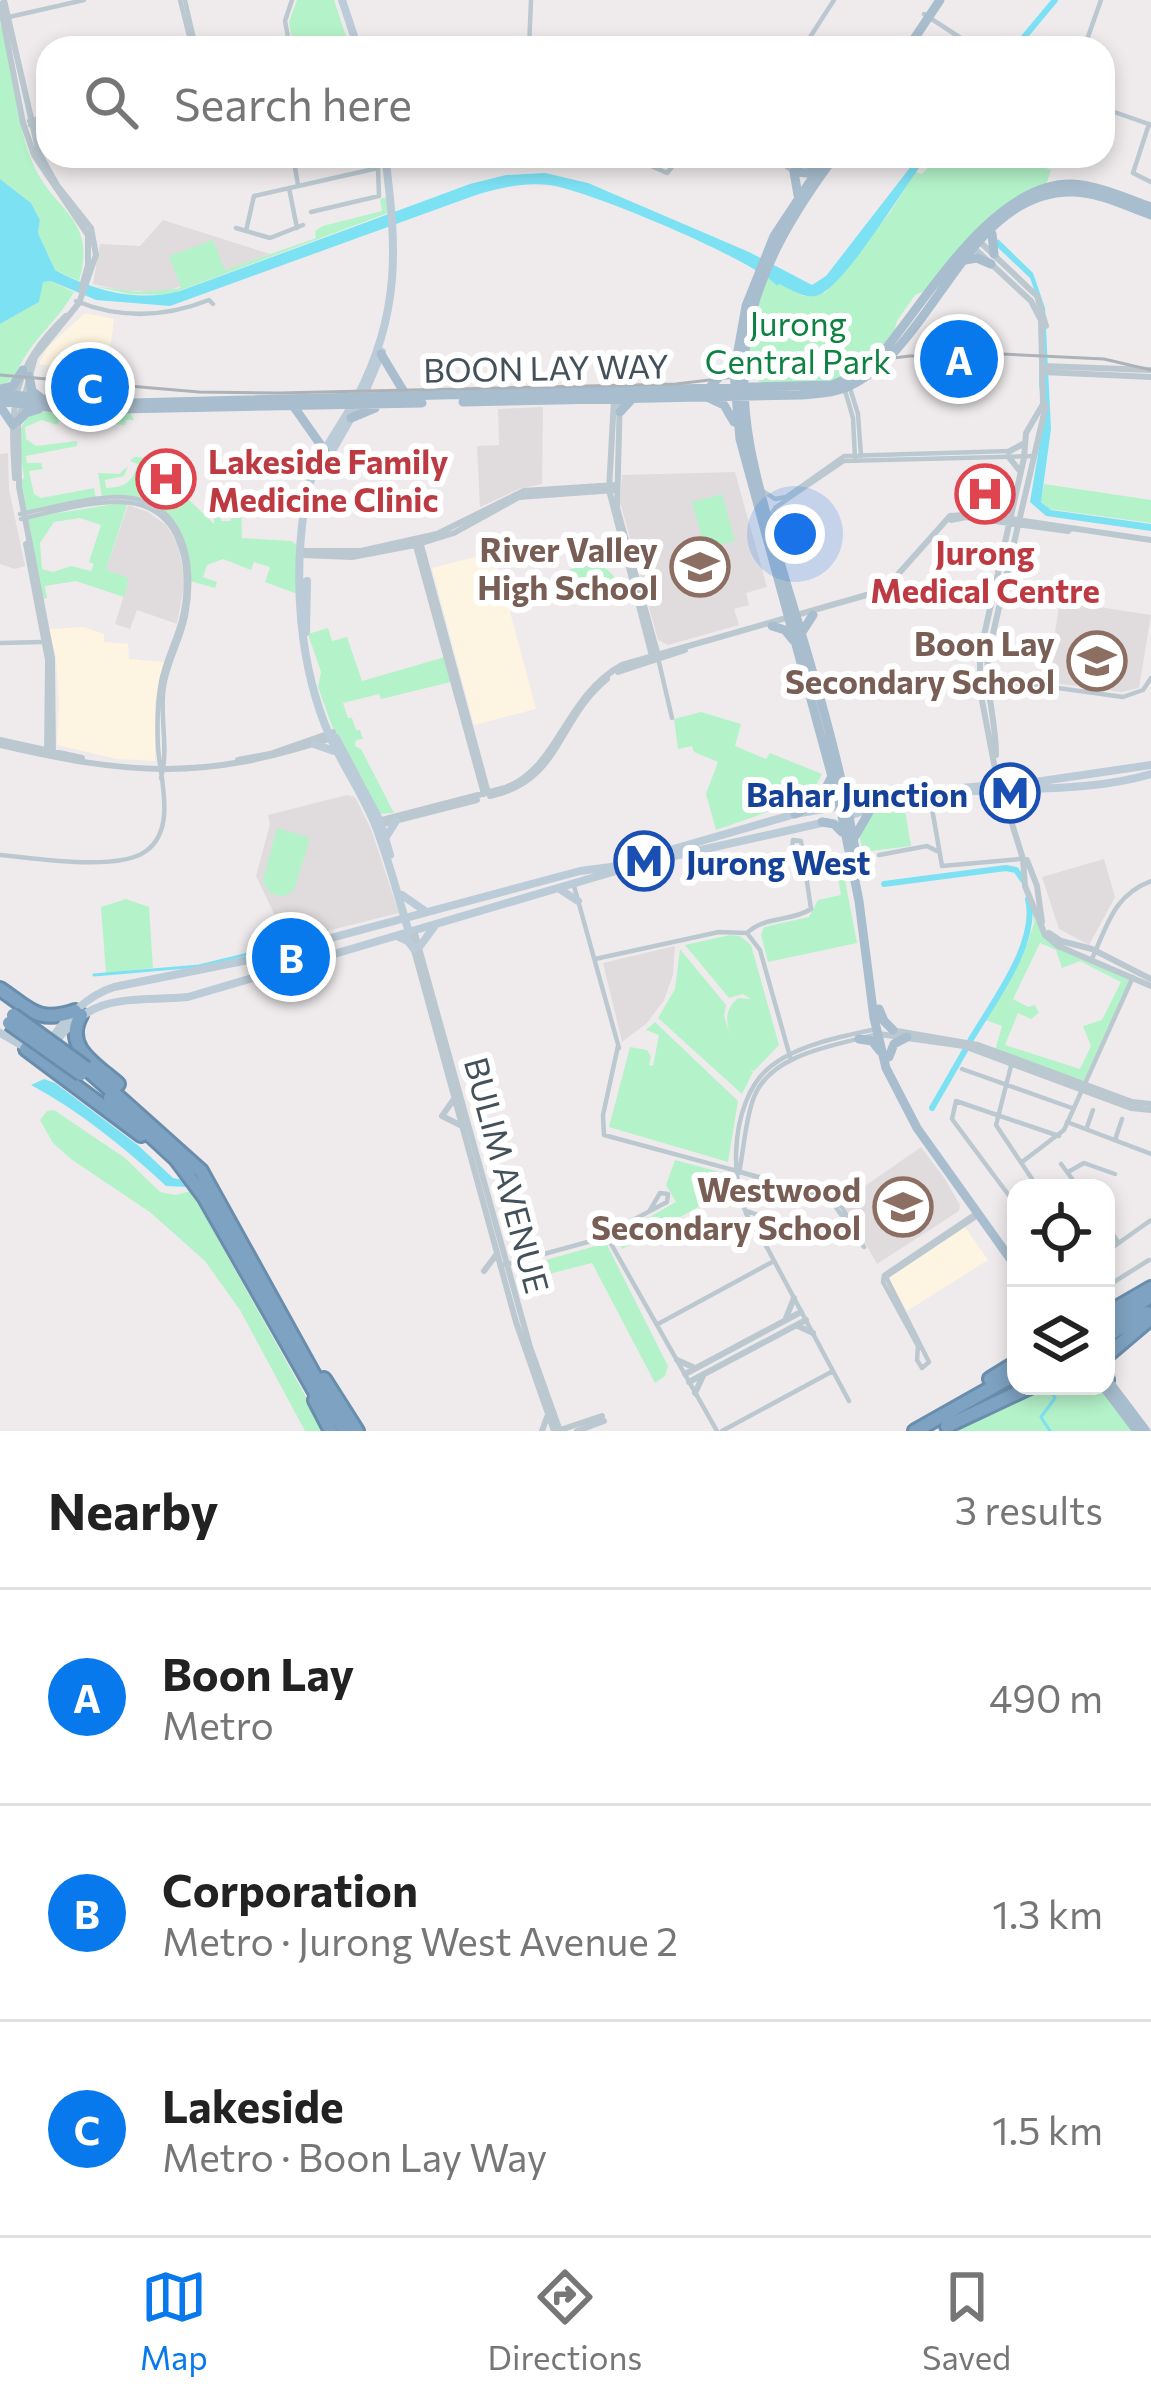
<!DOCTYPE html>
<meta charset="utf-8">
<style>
body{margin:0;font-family:Commissioner,sans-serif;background:#f6f6f6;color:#222}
.controls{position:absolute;right:36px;bottom:36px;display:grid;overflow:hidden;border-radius:24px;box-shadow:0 6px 18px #0003}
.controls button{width:108px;height:108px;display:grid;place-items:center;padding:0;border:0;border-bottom:3px solid #e0e0e0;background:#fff;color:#222;font:60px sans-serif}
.you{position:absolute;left:795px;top:534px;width:42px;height:42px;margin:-30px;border:9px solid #fff;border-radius:50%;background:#1a73e8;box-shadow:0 0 0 18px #1a73e833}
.badge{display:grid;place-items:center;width:78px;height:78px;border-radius:50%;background:#0878ed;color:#fff;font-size:39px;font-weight:700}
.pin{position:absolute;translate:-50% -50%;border:6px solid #fff;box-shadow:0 3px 12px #0006}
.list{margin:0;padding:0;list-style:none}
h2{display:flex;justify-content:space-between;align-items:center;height:156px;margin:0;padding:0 48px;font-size:51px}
h2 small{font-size:39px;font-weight:400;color:#767676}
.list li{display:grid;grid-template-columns:78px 1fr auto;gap:36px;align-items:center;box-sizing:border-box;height:216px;padding:0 48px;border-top:3px solid #e0e0e0}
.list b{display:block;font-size:45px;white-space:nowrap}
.list p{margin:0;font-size:39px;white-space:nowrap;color:#767676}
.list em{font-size:39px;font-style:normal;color:#767676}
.icon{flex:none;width:66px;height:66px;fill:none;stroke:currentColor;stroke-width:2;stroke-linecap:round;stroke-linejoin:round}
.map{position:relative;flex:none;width:1151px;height:1431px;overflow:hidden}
.search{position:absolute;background:#fff;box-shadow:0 6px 18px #0003;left:36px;right:36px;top:36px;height:132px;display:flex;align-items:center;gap:30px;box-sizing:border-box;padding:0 42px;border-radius:36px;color:#767676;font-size:45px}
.sheet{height:804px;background:#fff}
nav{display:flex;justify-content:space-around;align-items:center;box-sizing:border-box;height:168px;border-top:3px solid #e0e0e0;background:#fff;font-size:33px;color:#767676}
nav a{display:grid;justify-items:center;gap:6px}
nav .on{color:#0878ed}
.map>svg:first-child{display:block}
</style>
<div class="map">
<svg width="1151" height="1431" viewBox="0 0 1151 1431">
<rect width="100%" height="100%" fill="#efebec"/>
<path fill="#fdf4e1" d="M 85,313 L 114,319 L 110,350 L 100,349 L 94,356 L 60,353 L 51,366 L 39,364 L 48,347 Z
M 494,552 L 536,709 L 474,725 L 432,568 Z
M 83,627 L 104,634 L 104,642 L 128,644 L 129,659 L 164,662 L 155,704 L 155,761 L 117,759 L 57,745 L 59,702 L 56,657 L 49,629 Z
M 965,1227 L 988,1260 L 907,1311 L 889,1282 L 892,1274 Z"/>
<path fill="#e0dcde" d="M 163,220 L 270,254 L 165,292 L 125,291 L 93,284 L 100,244 L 140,246 Z
M 543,407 L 542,484 L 519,489 L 480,507 L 477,446 L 499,445 L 498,409 Z
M 8,453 L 9,489 L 25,566 L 15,569 L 0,564 L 0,454 Z
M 735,472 L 767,587 L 746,593 L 749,605 L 734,609 L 739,625 L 668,645 L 658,640 L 620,502 L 622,475 Z
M 128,505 L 148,512 L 166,525 L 178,544 L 185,581 L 177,624 L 137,610 L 130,629 L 115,624 L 129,579 L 106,570 Z
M 1060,601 L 1151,615 L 1139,688 L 1121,692 L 1047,682 Z
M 347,795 L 355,797 L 371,829 L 399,913 L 287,941 L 256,876 L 270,824 L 268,815 Z
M 1104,859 L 1115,897 L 1089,945 L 1059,929 L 1042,877 Z
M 675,946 L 673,975 L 664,1000 L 647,1023 L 622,1042 L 603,963 Z
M 921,1147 L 945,1179 L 960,1205 L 959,1211 L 877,1264 L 842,1202 Z"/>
<path fill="#b4f2c9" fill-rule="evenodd" d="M 297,0 L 334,0 L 350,48 L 293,48 L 289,22 Z
M 0,23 C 15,66 14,115 31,159 C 51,212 98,215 79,281 L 55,270 L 38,233 L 40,220 L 31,203 L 0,179 Z
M 939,156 L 1011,156 L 1051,170 L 1046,185 L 1005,205 L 933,287 L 915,295 L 897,321 L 892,340 L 878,357 L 832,384 L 760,383 L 745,362 L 763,283 L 768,278 L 803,296 L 825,293 L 891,211 L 915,172 L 922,174 Z
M 386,197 L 388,213 L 168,295 L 130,294 L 93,286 L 137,292 L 177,289 L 181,287 L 169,256 L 213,240 L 225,270 L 316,238 L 315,231 L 323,226 L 382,211 L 380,199 Z
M 51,281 L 74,292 C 54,327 30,338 14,379 L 0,385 L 0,324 L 39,302 L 42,282 Z
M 35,412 L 130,413 L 134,420 L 126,420 L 125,425 L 100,423 L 94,430 L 93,423 L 59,421 L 57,425 L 42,420 L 25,427 L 26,439 L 36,446 L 77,441 L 77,446 L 26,456 L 27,463 L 41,463 L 43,469 L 29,471 L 34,494 L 41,498 L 94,488 L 96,499 L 23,514 L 19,482 L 24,478 C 21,453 10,427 35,412 Z
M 134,457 L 155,458 L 151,472 L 161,483 L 180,490 L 181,499 L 185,496 L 214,524 L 215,505 L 222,505 L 221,521 L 231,521 L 233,495 L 305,490 L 299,504 L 241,502 L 242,538 L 291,541 L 299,546 L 300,595 L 265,582 L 270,567 L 254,562 L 251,570 L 223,559 L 207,565 L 203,577 L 217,582 L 215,588 L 190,581 C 187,525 161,494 102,498 L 98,473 L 119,474 L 128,466 L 124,476 L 105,480 L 106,488 C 126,487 131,483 138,464 L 130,461 Z
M 1044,484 L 1151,500 L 1151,523 L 1049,509 L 1041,501 Z
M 722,494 L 735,541 L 705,549 L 692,502 Z
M 128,502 L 106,570 L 129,578 L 124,597 L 76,581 L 45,586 L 47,598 L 41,600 L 26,518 ZM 80,518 L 101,525 L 89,562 L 94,564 L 91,571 L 71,566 L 53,572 L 42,569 L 40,543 L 54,522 Z
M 596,560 L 613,575 L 619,590 L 559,605 L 558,574 Z
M 328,628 L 332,641 L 347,637 L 362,681 L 445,657 L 451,682 L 381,699 L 379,694 L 343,703 L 348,718 L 352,718 L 356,730 L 360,730 L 363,739 L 356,740 L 355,746 L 361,749 L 394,813 L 377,814 L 332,726 L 318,687 L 321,672 L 308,634 Z
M 701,712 L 741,724 L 735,746 L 766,759 L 770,753 L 822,774 L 810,797 L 716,830 L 706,794 L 718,762 L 694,752 L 692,746 L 678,749 L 674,719 Z
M 931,804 L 905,810 L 911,846 L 863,852 L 857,826 L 867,814 Z
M 277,828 L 310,838 L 294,890 L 283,897 L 270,893 L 263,881 Z
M 843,870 L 857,943 L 768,962 L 761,935 L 764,927 L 809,917 L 818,900 L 841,895 L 837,871 Z
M 1026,884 L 1035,921 L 1064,945 L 1131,978 L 1082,1084 L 995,1051 L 1002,1026 L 986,1020 L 1027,944 L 1034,923 ZM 1040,943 L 1056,950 L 1062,968 L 1080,961 L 1121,982 L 1102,1020 L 1083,1026 L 1091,1046 L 1080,1069 L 1005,1045 L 1018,1013 L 1031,1019 L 1039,1013 L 1035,1005 L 1028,1007 L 1013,999 Z
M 126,899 L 149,907 L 153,968 L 106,973 L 101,907 Z
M 730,935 L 740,936 L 751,945 L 779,1045 L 754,1071 L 749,1069 L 753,1072 L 742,1094 L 658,1018 L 675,989 L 680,949 L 726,1005 L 724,1016 L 731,1038 C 726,1022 724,1010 738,998 L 751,999 L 743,994 L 729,998 L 685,945 Z
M 655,1022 L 738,1101 L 728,1162 L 609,1127 L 630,1047 L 647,1050 L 651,1056 L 649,1065 L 653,1066 L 659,1035 L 646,1030 Z
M 54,1110 L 125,1158 L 160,1192 L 176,1195 L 191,1191 L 325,1431 L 305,1431 L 240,1310 L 205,1261 L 151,1213 L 71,1159 L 53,1143 L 40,1120 L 47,1111 Z
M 675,1160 L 727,1174 L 731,1189 L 622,1249 L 616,1236 L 676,1202 L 666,1185 Z
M 606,1243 L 668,1366 L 665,1376 L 655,1383 L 592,1263 L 518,1282 L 521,1267 Z
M 1041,1386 L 1098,1386 L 1133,1431 L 953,1431 Z"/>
<path fill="#7de1f4" d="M 919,156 L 928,156 C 907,181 842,293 815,296 C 802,298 790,289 779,284 L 777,286 C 755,260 588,190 549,185 C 524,182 500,188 476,195 L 170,306 L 96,300 L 51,281 L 43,282 L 39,302 L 0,324 L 0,179 L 31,203 L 40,220 L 38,233 L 55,270 C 91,290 139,303 180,291 L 470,184 L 506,175 L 545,173 L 588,183 L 749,252 L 812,285 L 826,276 Z
M 998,239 L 1033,273 L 1045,308 L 1051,429 L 1041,502 L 1051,510 L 1151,524 L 1151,531 L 1046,516 L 1030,502 L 1044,418 L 1039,385 L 1041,308 L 1030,278 L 994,244 Z
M 44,1079 L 55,1083 L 139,1146 L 173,1178 L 184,1180 L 188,1187 L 166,1186 C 125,1148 81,1112 31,1085 Z"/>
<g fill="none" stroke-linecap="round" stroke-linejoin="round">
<path stroke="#7de1f4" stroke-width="3" d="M 94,975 L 199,966 L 276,947
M 1048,1386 L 1055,1398 L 1041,1417 L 1050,1431"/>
<path stroke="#7de1f4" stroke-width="6" d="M 1015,48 L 1055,0
M 884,884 L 1006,868 L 1016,870 L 1023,880
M 970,1041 C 992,1003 1039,943 1028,899
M 932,1108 L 967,1047"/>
<defs>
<path id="motorway" d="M 0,989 C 30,1009 37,1024 75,1011
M 81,1015 C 63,1047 95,1064 118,1084
M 26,1049 L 141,1135
M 86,1068 L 201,1171 L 345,1431
M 110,1098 L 176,1159 L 205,1198 L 322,1404
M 1106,1314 L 1151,1288
M 1106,1325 L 1151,1296
M 1106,1336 L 1147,1313
M 1106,1356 L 1151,1318
M 1106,1376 L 1107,1380
M 324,1379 L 357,1431
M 990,1379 L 1016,1363
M 315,1400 L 331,1431
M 947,1426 L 1032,1386
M 915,1431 L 1016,1374"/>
</defs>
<use href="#motorway" stroke="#698dac" stroke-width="18"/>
<path stroke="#bbc8d0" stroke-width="4.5" d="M 180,0 L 192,48
M 185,0 L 196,48
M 924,14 L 976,48
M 9,17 L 84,0
M 290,48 L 285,21 L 292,0
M 529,48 L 531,0
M 803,48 L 834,0
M 1084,48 L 1101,0
M 1103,108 L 1151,125
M 29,121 L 48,116
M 1149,124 L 1133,173 L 1151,182
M 30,125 L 48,119
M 293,156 L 298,185
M 629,156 L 667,173 L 681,156
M 771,156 L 791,170
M 289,188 L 297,228
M 236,228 L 270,238 L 303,225
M 246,231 L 254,196 L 378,168 L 379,196 L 311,212
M 76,301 C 120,319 166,317 209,300 L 213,304
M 849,385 L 858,414 L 861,456
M 844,387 L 853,418 L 855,458
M 763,491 L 775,499 L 786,497 L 844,456 L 1010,451
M 20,514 C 51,508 88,497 120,497 C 185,499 196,564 186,615 C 182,637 171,656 166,677 C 157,710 170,746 161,778
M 768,519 L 776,507 L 844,461 L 1035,456
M 0,643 L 42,642
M 658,658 L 672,718
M 985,678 L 1123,697 L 1143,690 L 1151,678
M 930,797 L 942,866 L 1020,859
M 793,840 L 792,849 L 805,861
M 0,855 C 34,858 118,872 146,851 C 177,829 160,778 158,747 C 157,725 157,704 161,682 C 165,661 175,642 181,621 C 194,571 184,503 120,502 C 88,501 52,512 21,519
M 879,855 L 927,846 L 937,851
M 574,886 L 619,1048
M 747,933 C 764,916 791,922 811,909 L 801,841 L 793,840
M 595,959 L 719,932 L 747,933 L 760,950 L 791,1060
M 1091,961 C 1107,927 1113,895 1151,881
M 618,1046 L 603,1115 L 604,1135 L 826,1195 L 842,1207 L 864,1247 L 830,1199 L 730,1169
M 1011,1066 L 996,1125 L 1038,1188
M 962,1069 L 1072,1108
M 1067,1122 L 1151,1154
M 1087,1127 L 1093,1110
M 1115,1140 L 1122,1119
M 1022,1162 L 1064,1130 L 1133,977
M 1061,1164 L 1079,1188
M 1068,1172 L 1084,1163 L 1115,1174
M 739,1173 C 744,1149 745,1120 754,1097 C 771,1053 837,1045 878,1034
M 1016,1205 L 952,1119 L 956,1101 L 1059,1136
M 747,1211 L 763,1217 L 763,1240
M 976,1213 L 884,1275 L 883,1282 L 918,1346 L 917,1360 L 922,1368 L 929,1362 L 886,1277 L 979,1215
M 1106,1225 L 1119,1243
M 606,1235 L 717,1431
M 1106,1252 L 1151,1220
M 500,1266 L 595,1240 L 667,1202 L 668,1194 L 660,1193 L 650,1210
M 1106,1287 L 1149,1260
M 658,1324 L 774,1261
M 849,1401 L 763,1240 C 725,1202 727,1101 770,1067 C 796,1045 843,1036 877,1029
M 722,1431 L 833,1371"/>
<path stroke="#bbc8d0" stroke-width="6" d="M 4,0 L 39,153 L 57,185 L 91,228 L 96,255 L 79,303 L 35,357 L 18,421 L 19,487 L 52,658 L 53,756
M 0,4 L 23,123 L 34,155 L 88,235 L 88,265 L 81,290
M 978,240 L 1037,296 L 1046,326
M 973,247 L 1031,301 L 1041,320 L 1043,404 L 1026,433 L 1024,458 L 980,653 L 980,690 L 995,769 L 1023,859 L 1025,886 L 1045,935 L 1058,946 L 1151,986
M 1043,366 L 1151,370
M 1043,372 L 1151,377
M 620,395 L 617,508 L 657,652
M 614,399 L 609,490 L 652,656
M 1010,451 L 1023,444
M 1008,456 L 1019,470
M 15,478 C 10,405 11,369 66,316
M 951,520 L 966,517 L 1068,531
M 26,544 L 48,660 L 47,755
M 421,545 L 488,793
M 416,546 L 484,794
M 303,551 L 361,551 L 437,534 L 524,491 L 615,485
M 303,555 L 352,557 L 415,545 L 454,533 L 519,497 L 615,490
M 618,672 L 685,650
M 0,740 L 82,758
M 0,745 C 128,775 204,781 332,738
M 996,755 C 996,721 985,690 988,655 L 1046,405
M 238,760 L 270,754 L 333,732
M 490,796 C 562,780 556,721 607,679
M 378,821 L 505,788 C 559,768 564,697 622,665 L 884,590 L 950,516 L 978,514 L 1151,540
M 379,825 L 477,800
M 1027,860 L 1037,886 L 1042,922
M 414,930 L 530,1347 L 560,1431
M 409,932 L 516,1322 L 554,1431
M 1049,933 L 1061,941 L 1092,949 L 1151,979
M 891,1030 L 978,1045 L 1132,1102 L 1151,1104
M 879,1034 L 964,1046 L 1131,1108 L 1151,1110
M 454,1099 L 442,1116 L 460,1125
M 484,1271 L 496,1255
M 786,1318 L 794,1298
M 798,1326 L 813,1333
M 677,1360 L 695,1368
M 685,1374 L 801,1312
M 689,1382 L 806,1320
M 695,1393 L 703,1376
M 560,1430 L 602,1416
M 542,1431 L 547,1417
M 577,1431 L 604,1421"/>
<path stroke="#bccbd8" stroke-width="8" d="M 342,0 L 358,48
M 385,156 C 397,246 401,313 357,397 C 338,431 311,463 305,503 C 293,580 299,666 330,737 C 344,768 364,796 376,827 C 389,861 398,897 409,932
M 320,472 L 363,397 L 382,352
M 306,632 L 307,581
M 336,738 L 380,821 L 390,855
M 314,744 L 334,751
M 950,789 L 1042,781 L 1151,765
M 985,791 L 1010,813
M 846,818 C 941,773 1052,803 1151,774
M 386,837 L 396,821
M 561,890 L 578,901
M 402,895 L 425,911
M 397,936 L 408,941 L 414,949
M 420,946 L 434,927
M 0,1033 L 30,1050
M 49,1042 C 66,1018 86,996 114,987 L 253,959 L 580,871 L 611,867 L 795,814 L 870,801
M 54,1044 C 93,991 130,1002 188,997 L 643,863 L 826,822"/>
<path stroke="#a8bdce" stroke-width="9" d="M 908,48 L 940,0
M 827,156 L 774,236 L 746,306 L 734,373 L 740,439 L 840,806 L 859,901 L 874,1018 L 886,1068 L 917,1128 L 1016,1267
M 835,156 C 795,210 758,269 747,336 C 734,419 762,500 785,579 C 812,669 841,762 856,855
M 798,195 L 794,172 L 807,173 L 817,169
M 992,234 L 994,254
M 965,260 L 977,258 L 991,264
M 381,354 L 407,397
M 29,376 L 32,391 L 41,398
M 710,387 L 735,360
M 0,389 L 13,386 L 23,370
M 0,393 L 58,401 L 132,403 L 832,385 L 859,373 L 878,358 C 925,303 992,183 1071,184 C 1098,185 1126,198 1151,207
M 709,398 L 724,405 L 734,422
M 0,401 L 70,410 L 422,403
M 463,402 L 801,395 C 816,394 832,393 847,387 C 934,350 965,192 1071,192 C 1098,192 1126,206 1151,215
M 0,406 L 13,425
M 294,407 L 325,451
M 620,412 L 633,398
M 351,418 L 375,408
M 18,421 L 26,413 L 39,409
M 772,626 L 785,630 L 793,640
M 802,632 L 813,615
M 843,782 L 856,795 L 873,800
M 795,814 L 818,803 L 831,778
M 822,822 L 834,824 L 842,832
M 854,838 L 872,807
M 879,1009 L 884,1021 L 893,1030
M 859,1039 L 872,1041 L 880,1051
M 889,1057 L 894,1044 L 907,1037
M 1106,1378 L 1146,1431
M 1103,1386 L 1137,1431"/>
<use href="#motorway" stroke="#7ea2c1" stroke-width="12"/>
<path stroke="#adb2b7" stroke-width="3" d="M 0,375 L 199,392 L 278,393 L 676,384 L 910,356 L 1002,354 L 1104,359 L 1151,370"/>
<defs>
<path id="motorway-bridge" d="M 13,1015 L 86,1068
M 9,1023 L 81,1074"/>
</defs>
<use href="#motorway-bridge" stroke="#698dac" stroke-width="18" stroke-linecap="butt"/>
<use href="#motorway-bridge" stroke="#7ea2c1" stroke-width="12"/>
</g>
<defs>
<symbol id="hospital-ring" viewBox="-11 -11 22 22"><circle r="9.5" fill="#fff" stroke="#e0444e" stroke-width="1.5"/><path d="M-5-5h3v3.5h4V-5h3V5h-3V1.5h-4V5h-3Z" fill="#e0444e"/></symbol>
<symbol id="school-ring" viewBox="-11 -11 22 22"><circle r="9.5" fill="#fff" stroke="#8d6e63" stroke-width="1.5"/><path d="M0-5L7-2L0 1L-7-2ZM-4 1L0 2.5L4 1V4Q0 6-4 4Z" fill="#8d6e63"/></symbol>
<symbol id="metro-ring" viewBox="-11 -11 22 22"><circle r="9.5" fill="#fff" stroke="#1a4fb4" stroke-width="1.5"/><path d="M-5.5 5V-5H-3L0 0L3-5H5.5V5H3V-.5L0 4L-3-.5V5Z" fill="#1a4fb4"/></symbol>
</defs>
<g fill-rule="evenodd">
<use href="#hospital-ring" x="133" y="446" width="66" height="66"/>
<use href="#hospital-ring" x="952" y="461" width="66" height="66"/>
<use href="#school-ring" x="667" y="534" width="66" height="66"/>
<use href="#school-ring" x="1064" y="628" width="66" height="66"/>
<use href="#metro-ring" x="977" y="760" width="66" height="66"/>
<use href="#metro-ring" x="611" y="828" width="66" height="66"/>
<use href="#school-ring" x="870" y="1174" width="66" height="66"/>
</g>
<g text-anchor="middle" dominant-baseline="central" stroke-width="12" stroke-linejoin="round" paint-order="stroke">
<g font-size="33" fill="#0e8242" stroke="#fff">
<text x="798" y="322">Jurong<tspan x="798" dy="38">Central Park</tspan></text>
</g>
<g font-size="33" fill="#43515b" stroke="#fff">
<text transform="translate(546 367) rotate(-1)">BOON LAY WAY</text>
<text transform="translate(508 1175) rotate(75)">BULIM AVENUE</text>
</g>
<g font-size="33" font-weight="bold" fill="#be3a42" stroke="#fff" text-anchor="start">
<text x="208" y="460">Lakeside Family<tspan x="208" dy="38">Medicine Clinic</tspan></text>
<text x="985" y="551" text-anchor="middle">Jurong<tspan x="985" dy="38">Medical Centre</tspan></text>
</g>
<g font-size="33" font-weight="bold" fill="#785e54" stroke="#fff" text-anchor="end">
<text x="658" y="548">River Valley<tspan x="658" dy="38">High School</tspan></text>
<text x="1055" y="642">Boon Lay<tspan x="1055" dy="38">Secondary School</tspan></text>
<text x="861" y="1188">Westwood<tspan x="861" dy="38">Secondary School</tspan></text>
</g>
<g font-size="33" font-weight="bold" fill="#164399" stroke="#fff" text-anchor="end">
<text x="968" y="793">Bahar Junction</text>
<text x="686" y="861" text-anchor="start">Jurong West</text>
</g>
</g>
</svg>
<div class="controls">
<button><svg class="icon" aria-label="locate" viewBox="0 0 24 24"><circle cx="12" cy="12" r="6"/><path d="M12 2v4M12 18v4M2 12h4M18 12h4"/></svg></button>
<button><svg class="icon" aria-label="layers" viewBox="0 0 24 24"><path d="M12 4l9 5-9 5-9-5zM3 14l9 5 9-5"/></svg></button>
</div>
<div class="you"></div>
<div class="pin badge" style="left:959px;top:359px">A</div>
<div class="pin badge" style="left:291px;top:957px">B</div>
<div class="pin badge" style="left:90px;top:387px">C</div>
<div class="search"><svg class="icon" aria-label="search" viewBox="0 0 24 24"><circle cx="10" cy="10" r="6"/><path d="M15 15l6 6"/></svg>Search here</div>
</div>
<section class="sheet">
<h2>Nearby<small>3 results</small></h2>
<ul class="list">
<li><span class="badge">A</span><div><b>Boon Lay</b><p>Metro</p></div><em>490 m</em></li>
<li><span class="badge">B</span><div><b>Corporation</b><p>Metro · Jurong West Avenue 2</p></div><em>1.3 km</em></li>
<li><span class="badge">C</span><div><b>Lakeside</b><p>Metro · Boon Lay Way</p></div><em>1.5 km</em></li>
</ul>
</section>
<nav>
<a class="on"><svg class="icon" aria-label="map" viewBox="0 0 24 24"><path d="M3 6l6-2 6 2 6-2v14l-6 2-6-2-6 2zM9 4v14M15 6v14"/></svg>Map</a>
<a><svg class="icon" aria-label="directions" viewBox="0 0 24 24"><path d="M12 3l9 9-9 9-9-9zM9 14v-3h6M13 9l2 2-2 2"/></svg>Directions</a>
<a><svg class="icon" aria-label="saved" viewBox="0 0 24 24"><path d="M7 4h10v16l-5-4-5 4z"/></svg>Saved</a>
</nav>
